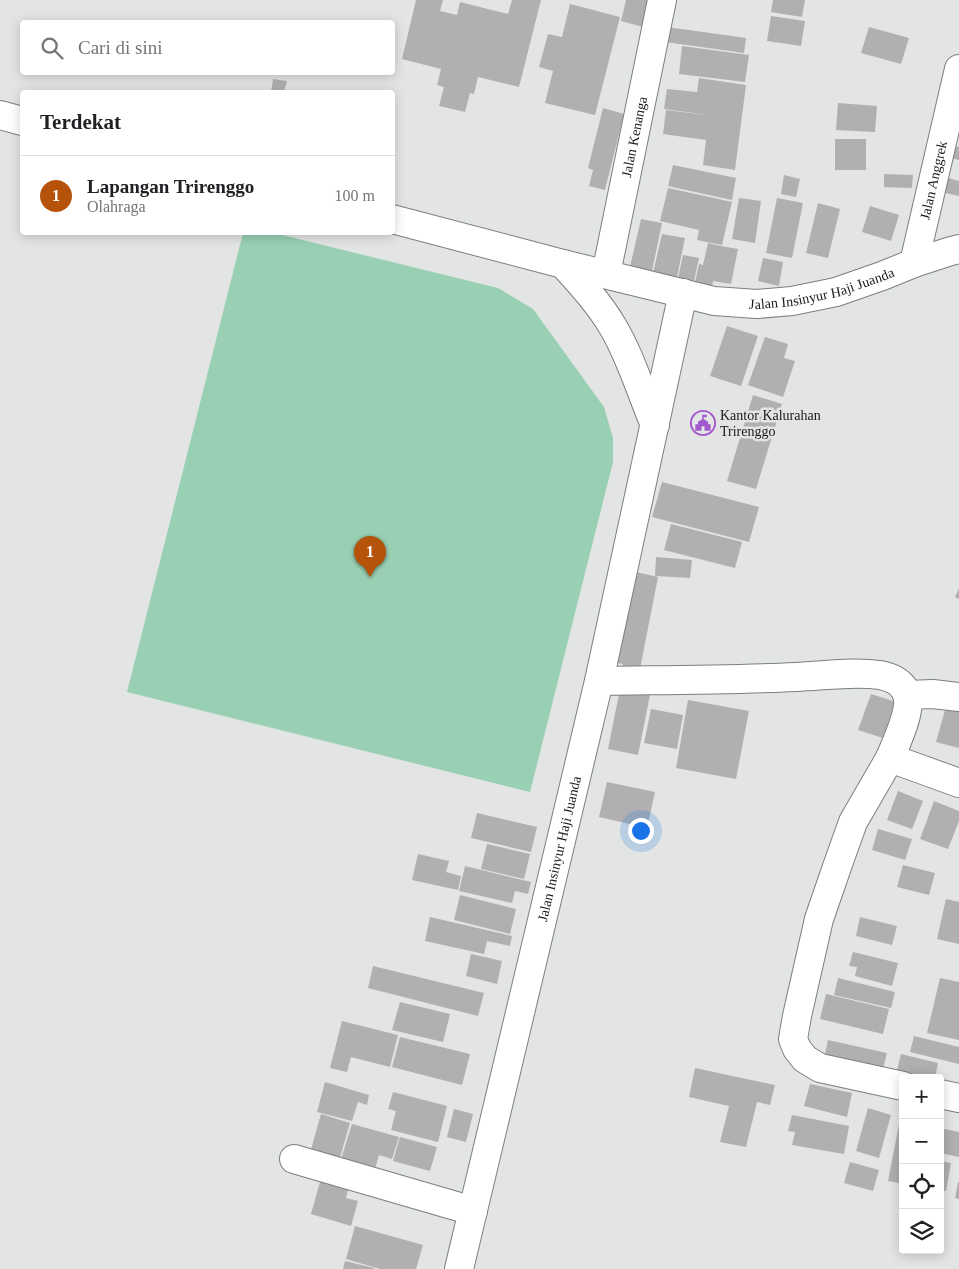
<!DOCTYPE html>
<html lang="id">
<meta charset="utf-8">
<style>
body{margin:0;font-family:Georgia,serif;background:#f2f2f2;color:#202124}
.controls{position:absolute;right:15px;bottom:15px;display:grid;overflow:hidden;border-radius:5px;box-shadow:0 2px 12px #0003}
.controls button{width:45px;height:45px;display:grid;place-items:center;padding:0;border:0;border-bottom:1px solid #e0e0e0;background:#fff;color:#202124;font:25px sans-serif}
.you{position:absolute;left:640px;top:830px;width:18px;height:18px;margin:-12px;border:4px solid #fff;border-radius:50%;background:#1a73e8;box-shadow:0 0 0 8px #1a73e833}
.badge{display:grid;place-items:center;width:32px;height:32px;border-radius:50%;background:#b45309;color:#fff;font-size:16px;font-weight:700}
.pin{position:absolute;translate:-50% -41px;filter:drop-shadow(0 1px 2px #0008)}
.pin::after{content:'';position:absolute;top:26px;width:18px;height:15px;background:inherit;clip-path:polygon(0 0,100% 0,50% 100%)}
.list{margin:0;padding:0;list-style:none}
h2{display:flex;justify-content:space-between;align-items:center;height:65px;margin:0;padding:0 20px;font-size:21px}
h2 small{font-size:16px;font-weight:400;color:#757577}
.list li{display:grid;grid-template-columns:32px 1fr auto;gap:15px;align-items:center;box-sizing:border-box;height:80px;padding:0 20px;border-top:1px solid #e0e0e0}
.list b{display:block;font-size:19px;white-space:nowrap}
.list p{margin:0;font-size:16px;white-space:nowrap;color:#757577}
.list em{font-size:16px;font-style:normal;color:#757577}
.icon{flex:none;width:28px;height:28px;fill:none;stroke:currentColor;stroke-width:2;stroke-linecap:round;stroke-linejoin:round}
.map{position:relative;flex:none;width:959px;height:1269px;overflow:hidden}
.search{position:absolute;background:#fff;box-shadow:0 2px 12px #0003;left:20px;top:20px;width:375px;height:55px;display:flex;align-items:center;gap:12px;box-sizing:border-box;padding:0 18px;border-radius:5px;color:#757577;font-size:19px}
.panel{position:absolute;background:#fff;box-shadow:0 2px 12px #0003;left:20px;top:90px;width:375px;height:145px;border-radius:5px}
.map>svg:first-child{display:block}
</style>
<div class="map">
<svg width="959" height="1269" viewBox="0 0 959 1269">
<rect width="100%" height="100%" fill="#e2e5e3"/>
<path fill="#99d0b3" d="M 243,233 L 274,233 L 498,288 L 533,309 L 604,407 L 613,438 L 613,462 L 530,792 L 127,692 Z"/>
<path fill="#b1afb2" d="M 416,0 L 443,0 L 440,11 L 457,15 L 460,2 L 508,14 L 512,0 L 541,0 L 519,87 L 478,77 L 474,94 L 470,93 L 465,112 L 439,106 L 444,87 L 437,85 L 441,69 L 402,59 Z
M 626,0 L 650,0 L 643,27 L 621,21 Z
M 773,0 L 805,0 L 802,17 L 771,12 Z
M 570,4 L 620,17 L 595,115 L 545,103 L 553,71 L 539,67 L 548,34 L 562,37 Z
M 771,16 L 805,21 L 801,46 L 767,41 Z
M 667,27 L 746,38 L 744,53 L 665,42 Z
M 869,27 L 909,38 L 901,64 L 861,53 Z
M 682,46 L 749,55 L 745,82 L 679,74 Z
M 699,78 L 746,85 L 735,170 L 703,165 L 706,140 L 663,134 L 666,110 L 707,115 L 694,113 L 696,99 L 694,113 L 664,109 L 667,89 L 697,92 Z
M 273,79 L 287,81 L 284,92 L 271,92 Z
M 838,103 L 877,106 L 875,132 L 836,130 Z
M 603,108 L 624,114 L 605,190 L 589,186 L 593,170 L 588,168 Z
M 835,139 L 866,139 L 866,170 L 835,170 Z
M 945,144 L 959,147 L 959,160 L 943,156 Z
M 673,165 L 736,178 L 732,200 L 668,186 Z
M 884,174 L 913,175 L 912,188 L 884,187 Z
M 784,175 L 800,179 L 796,197 L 781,194 Z
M 945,177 L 959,181 L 959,196 L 941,192 Z
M 668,188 L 732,202 L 722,245 L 697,240 L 699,230 L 660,221 Z
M 739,198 L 761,201 L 755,243 L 732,239 Z
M 777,198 L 803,203 L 792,258 L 766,253 Z
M 818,203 L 840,209 L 828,258 L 806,253 Z
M 870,206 L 899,215 L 891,241 L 862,232 Z
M 641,219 L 662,223 L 652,271 L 630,267 Z
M 662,234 L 685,238 L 677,277 L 653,273 Z
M 708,243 L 721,246 L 720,254 L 721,246 L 738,249 L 731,284 L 713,281 L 712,286 L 695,282 L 699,264 L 703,265 Z
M 683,255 L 699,258 L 694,281 L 678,278 Z
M 763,258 L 783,262 L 779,286 L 758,281 Z
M 727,326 L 758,336 L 741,386 L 710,376 Z
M 765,337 L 788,344 L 784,358 L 795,361 L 783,397 L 748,385 Z
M 753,395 L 782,404 L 756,489 L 727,481 Z
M 662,482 L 759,507 L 749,542 L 652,517 Z
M 671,524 L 742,542 L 735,568 L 664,550 Z
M 656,557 L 692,560 L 690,578 L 655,576 Z
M 636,572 L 658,577 L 639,674 L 622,670 L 623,664 L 617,663 Z
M 959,588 L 959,599 L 955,597 Z
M 620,689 L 650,695 L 638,755 L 608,749 Z
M 871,694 L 896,702 L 883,738 L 858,730 Z
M 688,700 L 749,711 L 736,779 L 676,768 Z
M 947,703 L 959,706 L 959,748 L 936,742 Z
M 651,709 L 683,715 L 677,749 L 644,743 Z
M 607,782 L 655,792 L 647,828 L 599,817 Z
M 898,791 L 923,801 L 912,829 L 887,820 Z
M 934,801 L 959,811 L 959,821 L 948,849 L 920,839 Z
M 477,813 L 537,827 L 531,852 L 471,838 Z
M 878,829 L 912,839 L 905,860 L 872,850 Z
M 487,844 L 530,854 L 524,879 L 481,869 Z
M 418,854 L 449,861 L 446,872 L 461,876 L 458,890 L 412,880 Z
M 903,865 L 935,873 L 929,895 L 897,887 Z
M 465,866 L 531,882 L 528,894 L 515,891 L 512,903 L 459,891 Z
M 460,895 L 516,909 L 510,934 L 454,920 Z
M 946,899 L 959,902 L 959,944 L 937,939 Z
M 430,917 L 512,936 L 510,946 L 487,941 L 484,954 L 425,941 Z
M 860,917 L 897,926 L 892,945 L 856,936 Z
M 853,952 L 898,963 L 892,986 L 855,976 L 857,967 L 849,966 Z
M 471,954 L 502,961 L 497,984 L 466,976 Z
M 373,966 L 484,993 L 478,1016 L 368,988 Z
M 838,978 L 895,992 L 891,1008 L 834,995 Z
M 940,978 L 959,982 L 959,1040 L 927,1033 Z
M 826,994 L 889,1009 L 883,1034 L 820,1019 Z
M 400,1002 L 450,1014 L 443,1042 L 392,1030 Z
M 342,1021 L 398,1035 L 390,1067 L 351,1057 L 347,1072 L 330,1068 Z
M 914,1036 L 959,1047 L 959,1064 L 910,1052 Z
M 400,1037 L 470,1054 L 462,1085 L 392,1067 Z
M 828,1040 L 887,1053 L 881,1077 L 823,1063 Z
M 901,1054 L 938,1063 L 935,1078 L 895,1078 Z
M 695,1068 L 775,1085 L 770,1105 L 757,1102 L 746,1147 L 720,1142 L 729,1106 L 689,1097 Z
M 325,1082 L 369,1095 L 367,1105 L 358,1102 L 352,1121 L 317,1112 Z
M 810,1084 L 852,1093 L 847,1117 L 804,1106 Z
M 393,1092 L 447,1106 L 438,1142 L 391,1130 L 396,1111 L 388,1109 Z
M 868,1108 L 891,1115 L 879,1158 L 856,1151 Z
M 454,1109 L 473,1114 L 466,1142 L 447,1137 Z
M 902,1109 L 903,1109 L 903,1184 L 888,1181 Z
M 321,1114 L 350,1123 L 337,1168 L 308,1160 Z
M 792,1115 L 849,1126 L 844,1154 L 792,1145 L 795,1132 L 788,1131 Z
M 352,1124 L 399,1137 L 392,1159 L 379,1155 L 375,1169 L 341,1159 Z
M 940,1128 L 959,1132 L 959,1157 L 940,1153 Z
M 400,1137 L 437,1147 L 430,1171 L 393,1161 Z
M 940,1161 L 951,1163 L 946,1191 L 940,1190 Z
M 850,1162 L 879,1170 L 873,1191 L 844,1183 Z
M 320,1182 L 348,1190 L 346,1198 L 358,1201 L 351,1226 L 311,1214 Z
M 958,1182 L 959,1182 L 959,1199 L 955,1198 Z
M 355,1226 L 423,1245 L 416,1269 L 380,1269 L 346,1259 Z
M 345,1261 L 374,1268 L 374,1269 L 343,1269 Z"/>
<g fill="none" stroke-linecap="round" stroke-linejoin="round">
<defs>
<g id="minor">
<path id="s1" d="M 914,263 L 959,69"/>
<path id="s2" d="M 606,274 L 662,0"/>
<path d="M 599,681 C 664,680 731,680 796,677 C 824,676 853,671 880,675 C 890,677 900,681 905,690 C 915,705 896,743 890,758 L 959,783"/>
<path d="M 907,695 L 933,694 L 959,697"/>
<path d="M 890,758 L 853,822 L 838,864 L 819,919 L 797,1016 L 793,1039 L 797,1049 L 805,1059 L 820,1068 L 903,1086"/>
<path d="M 940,1094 L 959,1098"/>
<path d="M 294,1159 L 473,1211"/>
</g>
<g id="secondary">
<path d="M 0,115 L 22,121"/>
<path id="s3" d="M 392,219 L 563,264 L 714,301 L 757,304 L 792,301 L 836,292 L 882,276 L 914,263 L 951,251 L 959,249"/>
<path d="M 563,264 C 581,284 599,303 613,327 C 631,357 641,393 655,425"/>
<path id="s4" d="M 459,1269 L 599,681 L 683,293"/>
</g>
</defs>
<use href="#minor" stroke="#7b7f7d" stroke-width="30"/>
<use href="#secondary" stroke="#7b7f7d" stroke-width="30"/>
<use href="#minor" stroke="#fff" stroke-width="28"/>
<use href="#secondary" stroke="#fff" stroke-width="28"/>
</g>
<defs>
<symbol id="civic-ring" viewBox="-11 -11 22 22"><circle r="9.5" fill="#e2e5e3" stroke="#a259cd" stroke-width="1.5"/><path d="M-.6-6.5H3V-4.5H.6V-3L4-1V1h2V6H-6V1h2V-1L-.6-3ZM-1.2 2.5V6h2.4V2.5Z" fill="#a259cd"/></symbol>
</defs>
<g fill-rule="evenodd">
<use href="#civic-ring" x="689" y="409" width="28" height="28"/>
</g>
<g text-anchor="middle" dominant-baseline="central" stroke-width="5" stroke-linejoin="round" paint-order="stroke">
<g font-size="14" fill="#181918" stroke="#e2e5e3">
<text stroke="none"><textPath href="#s2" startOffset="140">Jalan Kenanga</textPath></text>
<text stroke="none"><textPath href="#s1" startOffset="85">Jalan Anggrek</textPath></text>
<text stroke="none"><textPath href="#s3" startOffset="442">Jalan Insinyur Haji Juanda</textPath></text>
<text stroke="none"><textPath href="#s4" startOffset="432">Jalan Insinyur Haji Juanda</textPath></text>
</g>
<g font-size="14" fill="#181918" stroke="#e2e5e3" text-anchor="start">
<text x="720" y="415">Kantor Kalurahan<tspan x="720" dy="16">Trirenggo</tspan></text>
</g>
</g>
</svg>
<div class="controls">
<button>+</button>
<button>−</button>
<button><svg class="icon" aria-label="locate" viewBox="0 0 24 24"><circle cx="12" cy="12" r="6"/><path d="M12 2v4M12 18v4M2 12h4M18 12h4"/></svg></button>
<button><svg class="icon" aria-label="layers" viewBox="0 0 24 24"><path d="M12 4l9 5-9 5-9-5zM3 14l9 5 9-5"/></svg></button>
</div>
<div class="you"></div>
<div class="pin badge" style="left:370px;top:577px">1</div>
<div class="search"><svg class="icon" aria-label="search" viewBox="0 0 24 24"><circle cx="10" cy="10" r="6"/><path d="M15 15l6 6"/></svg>Cari di sini</div>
<section class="panel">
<h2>Terdekat<small></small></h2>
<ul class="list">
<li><span class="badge">1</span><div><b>Lapangan Trirenggo</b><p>Olahraga</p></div><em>100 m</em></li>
</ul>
</section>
</div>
